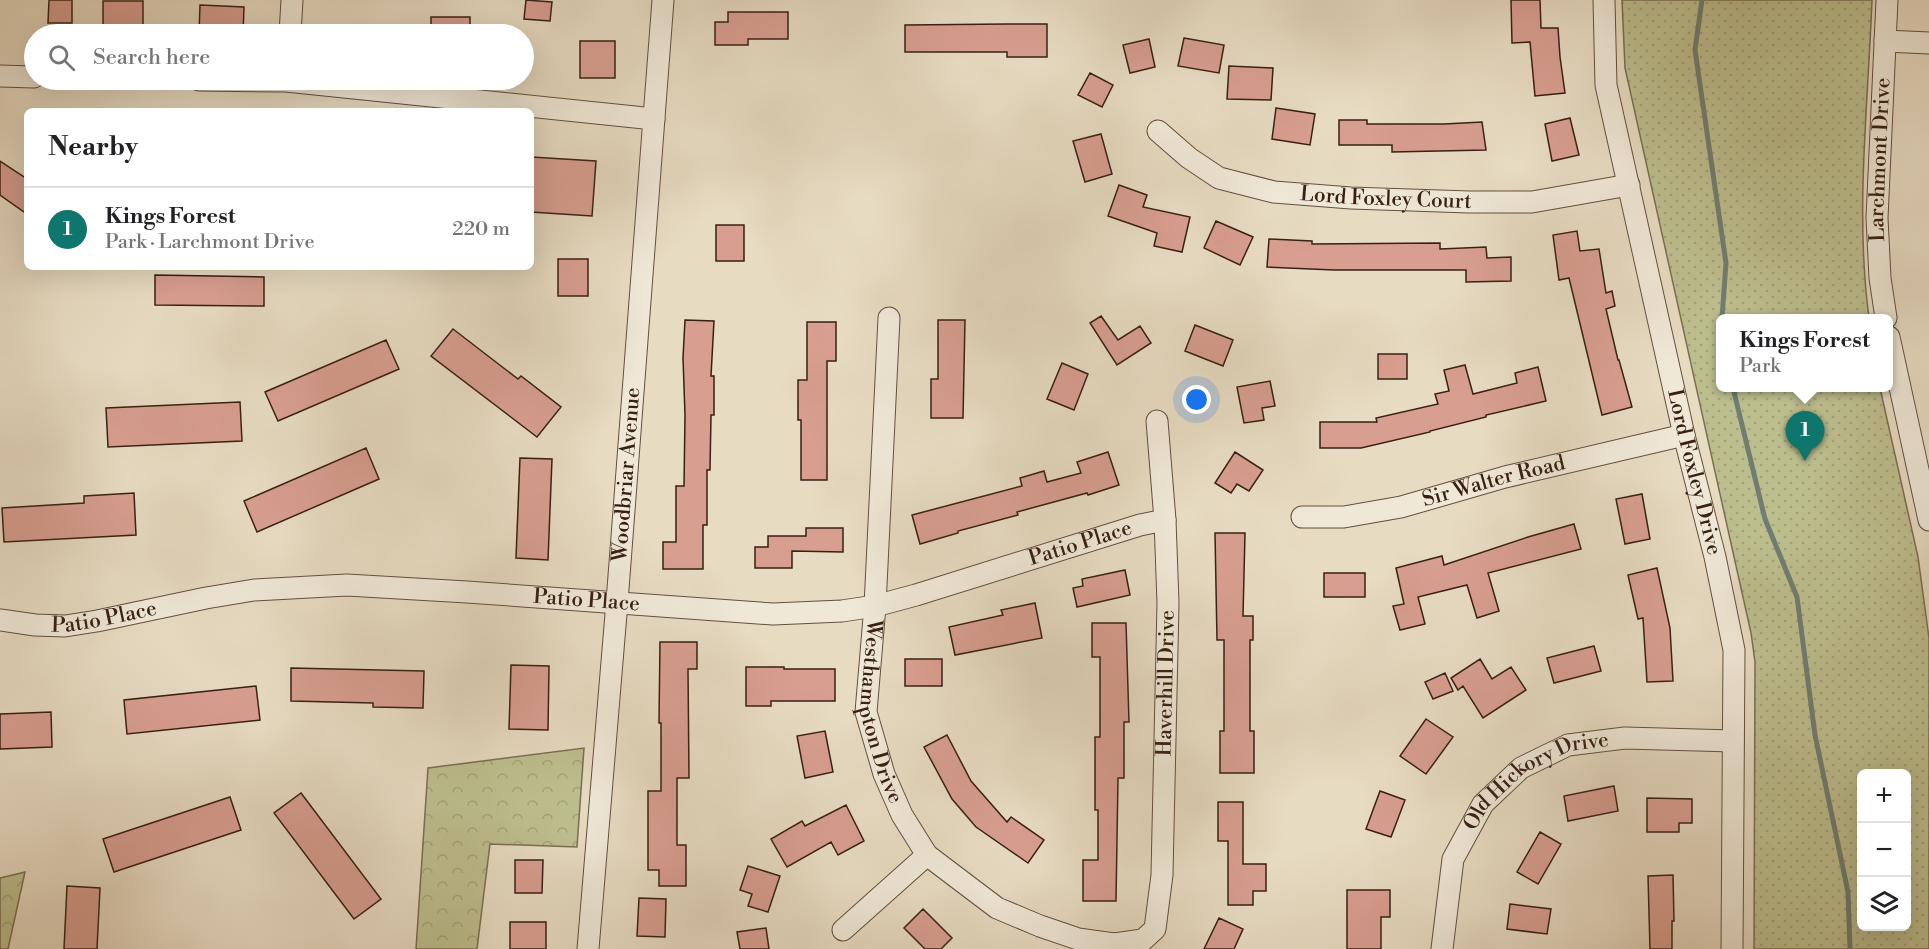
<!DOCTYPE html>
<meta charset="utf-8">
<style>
body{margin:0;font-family:"Libre Bodoni",serif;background:#f2f2f2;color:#202124}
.controls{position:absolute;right:18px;bottom:18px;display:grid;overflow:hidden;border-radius:9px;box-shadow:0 6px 24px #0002}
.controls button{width:54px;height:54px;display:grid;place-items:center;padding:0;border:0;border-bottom:2px solid #e0e0e0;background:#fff;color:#202124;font:30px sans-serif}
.you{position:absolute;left:1197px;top:400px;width:21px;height:21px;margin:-15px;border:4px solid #fff;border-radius:50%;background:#1a73e8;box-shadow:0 0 0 9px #1a73e833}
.badge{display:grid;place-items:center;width:39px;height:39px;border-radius:50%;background:#0f766e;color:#fff;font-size:20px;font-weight:700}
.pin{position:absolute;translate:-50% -50px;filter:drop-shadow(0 2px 3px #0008)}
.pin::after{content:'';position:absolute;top:32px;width:21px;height:18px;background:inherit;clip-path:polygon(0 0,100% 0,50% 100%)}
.popup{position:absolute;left:1716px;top:314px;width:177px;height:78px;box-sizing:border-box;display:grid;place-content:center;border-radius:9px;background:#fff;filter:drop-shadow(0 2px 4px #0005);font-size:20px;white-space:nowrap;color:#757577}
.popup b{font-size:22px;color:#202124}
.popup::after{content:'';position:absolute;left:50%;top:100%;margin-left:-12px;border:12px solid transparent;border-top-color:#fff}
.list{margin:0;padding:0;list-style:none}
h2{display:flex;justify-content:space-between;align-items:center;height:78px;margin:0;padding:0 24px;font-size:26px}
h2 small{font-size:20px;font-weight:400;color:#757577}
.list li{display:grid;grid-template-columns:39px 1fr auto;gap:18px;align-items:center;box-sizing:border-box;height:84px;padding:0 24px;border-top:2px solid #e0e0e0}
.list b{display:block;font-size:22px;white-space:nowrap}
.list p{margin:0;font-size:20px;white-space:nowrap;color:#757577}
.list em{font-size:20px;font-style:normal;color:#757577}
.icon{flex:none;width:33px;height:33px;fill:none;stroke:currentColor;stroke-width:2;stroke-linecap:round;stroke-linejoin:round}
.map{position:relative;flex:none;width:1929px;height:949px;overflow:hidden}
.search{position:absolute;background:#fff;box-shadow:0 6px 24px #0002;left:24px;top:24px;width:510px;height:66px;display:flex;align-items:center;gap:15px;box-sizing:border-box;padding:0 21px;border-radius:33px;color:#757577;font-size:22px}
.panel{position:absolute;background:#fff;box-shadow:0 6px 24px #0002;left:24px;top:108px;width:510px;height:162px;border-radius:9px}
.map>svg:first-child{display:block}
</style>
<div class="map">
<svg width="1929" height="949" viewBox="0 0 1929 949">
<defs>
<pattern id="forest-crowns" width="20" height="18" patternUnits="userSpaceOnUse" patternTransform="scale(1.5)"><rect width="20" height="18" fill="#bdbe8e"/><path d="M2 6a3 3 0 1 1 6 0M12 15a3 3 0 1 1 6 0" fill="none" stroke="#a3a37a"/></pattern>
<pattern id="park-dots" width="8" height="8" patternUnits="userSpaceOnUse" patternTransform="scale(1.5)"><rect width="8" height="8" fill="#bdbe8e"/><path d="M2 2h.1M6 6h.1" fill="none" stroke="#a3a37a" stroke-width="1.8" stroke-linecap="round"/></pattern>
</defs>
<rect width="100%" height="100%" fill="#e7dbc2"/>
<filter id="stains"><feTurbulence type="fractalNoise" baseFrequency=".00333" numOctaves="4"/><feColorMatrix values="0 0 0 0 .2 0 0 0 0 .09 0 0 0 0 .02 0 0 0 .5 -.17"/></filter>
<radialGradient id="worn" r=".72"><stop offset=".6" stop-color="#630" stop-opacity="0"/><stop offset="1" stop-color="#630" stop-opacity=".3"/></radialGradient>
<path fill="url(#forest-crowns)" stroke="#7a6f51" stroke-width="1.5" d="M 584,748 L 577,847 L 490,844 L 477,949 L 416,949 L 428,768 Z
M 25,872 L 8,949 L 0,949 L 0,878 Z"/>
<path fill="url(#park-dots)" stroke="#7a6f51" stroke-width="1.5" fill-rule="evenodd" d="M 1622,0 L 1872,0 C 1868,106 1855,213 1869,318 L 1721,318 L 1721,388 L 1880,388 L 1918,557 L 1929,638 L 1929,949 L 1754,949 L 1755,662 L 1751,633 L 1625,68 ZM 1862,774 L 1906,774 L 1906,926 L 1862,926 Z"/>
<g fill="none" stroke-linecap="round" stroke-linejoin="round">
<path stroke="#717d71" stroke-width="5" d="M 1702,0 L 1695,50 L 1726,263 L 1722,318
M 1721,327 L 1721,333
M 1733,388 L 1765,519 L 1797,597 L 1815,735 L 1848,892 L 1850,949"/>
</g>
<path fill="#d89e90" stroke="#382014" stroke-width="1.5" d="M 49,0 L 72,0 L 72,23 L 48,23 Z
M 526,0 L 552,2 L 550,21 L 524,19 Z
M 1511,0 L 1540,0 L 1541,28 L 1558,28 L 1560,57 L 1565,93 L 1535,96 L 1530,42 L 1512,43 Z
M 103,1 L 143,1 L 143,32 L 103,31 Z
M 200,5 L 244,7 L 243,34 L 199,34 Z
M 728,12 L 788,12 L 788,39 L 748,39 L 748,45 L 715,45 L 715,22 L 728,22 Z
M 431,17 L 470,17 L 470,34 L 431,34 Z
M 1007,24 L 1047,24 L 1047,57 L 1007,57 L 1007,52 L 905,52 L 905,25 Z
M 1184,38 L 1224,45 L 1219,73 L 1178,66 Z
M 1149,39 L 1155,67 L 1130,73 L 1123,45 Z
M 580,41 L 615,41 L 615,78 L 580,78 Z
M 1229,66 L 1273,68 L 1271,100 L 1227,99 Z
M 1090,73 L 1113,85 L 1102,107 L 1078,95 Z
M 1276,108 L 1315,114 L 1310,145 L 1272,139 Z
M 1570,118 L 1579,155 L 1552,161 L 1545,124 Z
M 1339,120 L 1367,120 L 1367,124 L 1444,124 L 1482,122 L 1486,150 L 1392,152 L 1392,145 L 1339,145 Z
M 1101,134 L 1112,174 L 1085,182 L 1073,141 Z
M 531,157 L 596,161 L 592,216 L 531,212 Z
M 0,161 L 27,179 L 27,214 L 0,195 Z
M 1119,185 L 1147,195 L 1143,207 L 1190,217 L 1182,252 L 1154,246 L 1157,233 L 1108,216 Z
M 1216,221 L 1253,237 L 1240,265 L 1204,248 Z
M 716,225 L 744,225 L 744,261 L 716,261 Z
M 1577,231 L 1580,251 L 1599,249 L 1606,293 L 1612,291 L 1615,306 L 1606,309 L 1618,360 L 1619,360 L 1632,407 L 1602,415 L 1569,278 L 1559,280 L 1553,235 Z
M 1269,239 L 1312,241 L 1312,244 L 1440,243 L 1440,249 L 1486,247 L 1487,258 L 1511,257 L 1511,281 L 1466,282 L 1466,270 L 1334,270 L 1267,267 Z
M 558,259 L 588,259 L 588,296 L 558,296 Z
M 155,275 L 264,277 L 264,306 L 155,305 Z
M 1101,316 L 1118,340 L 1140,326 L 1151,343 L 1117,365 L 1090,323 Z
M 685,320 L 714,321 L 711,376 L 714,376 L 714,415 L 711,415 L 710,470 L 707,470 L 707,525 L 703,525 L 703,569 L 663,569 L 663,542 L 676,542 L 676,486 L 684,486 L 685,415 L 683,358 Z
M 938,320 L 965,320 L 963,418 L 931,418 L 931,379 L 938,379 Z
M 807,322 L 836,322 L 836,361 L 827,361 L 827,480 L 801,480 L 801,420 L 798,420 L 798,380 L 807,380 Z
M 1195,325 L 1233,340 L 1223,366 L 1185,351 Z
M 453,329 L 518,379 L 521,376 L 561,407 L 537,437 L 431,356 Z
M 386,340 L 399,369 L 278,421 L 265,392 Z
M 1378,354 L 1407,354 L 1407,379 L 1378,379 Z
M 1062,363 L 1088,374 L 1074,410 L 1047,399 Z
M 1465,365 L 1473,394 L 1517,383 L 1515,373 L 1538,367 L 1546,401 L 1486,415 L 1486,417 L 1430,431 L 1430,432 L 1361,448 L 1320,448 L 1320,422 L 1377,422 L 1376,418 L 1438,404 L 1435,394 L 1449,391 L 1444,370 Z
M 1270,381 L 1275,406 L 1262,408 L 1264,420 L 1244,423 L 1237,387 Z
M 240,402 L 242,441 L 108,447 L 106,408 Z
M 366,448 L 379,479 L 257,532 L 244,501 Z
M 1108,452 L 1119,485 L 1088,495 L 1087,493 L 1017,512 L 1018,515 L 958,531 L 958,533 L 920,544 L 912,515 L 1022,486 L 1020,478 L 1044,471 L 1047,482 L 1081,473 L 1077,462 Z
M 1235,452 L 1263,470 L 1249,491 L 1237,484 L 1231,493 L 1215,483 Z
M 520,458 L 552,459 L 548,560 L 516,558 Z
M 134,493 L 136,535 L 4,542 L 2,508 L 84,503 L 84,496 Z
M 1642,494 L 1650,539 L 1625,544 L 1616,499 Z
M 1574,524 L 1581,549 L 1488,573 L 1499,611 L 1477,618 L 1467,585 L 1418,597 L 1425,624 L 1400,630 L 1393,606 L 1404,604 L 1396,568 L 1442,556 L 1444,565 L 1528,537 Z
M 806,528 L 843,528 L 843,552 L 792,551 L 792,568 L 755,568 L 755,547 L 768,547 L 768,536 L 806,536 Z
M 1215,533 L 1245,533 L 1243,616 L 1253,616 L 1253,640 L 1250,640 L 1250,731 L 1254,731 L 1254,773 L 1220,773 L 1220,731 L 1224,731 L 1224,640 L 1217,640 Z
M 1657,568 L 1670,628 L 1673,681 L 1647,682 L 1643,618 L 1638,619 L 1628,575 Z
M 1125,570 L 1130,595 L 1077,607 L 1073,588 L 1083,586 L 1082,579 Z
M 1324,573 L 1365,573 L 1365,597 L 1324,597 Z
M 1035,603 L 1042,638 L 955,655 L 949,627 L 1003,615 L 1001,610 Z
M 1092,623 L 1126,623 L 1129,722 L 1124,722 L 1124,778 L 1118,778 L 1116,901 L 1083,901 L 1083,860 L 1098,860 L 1098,810 L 1095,810 L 1095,737 L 1100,737 L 1100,657 L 1092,657 Z
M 660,642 L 697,642 L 697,669 L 688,669 L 689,778 L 677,778 L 677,845 L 686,845 L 686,886 L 659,886 L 659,870 L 648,870 L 648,791 L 661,791 L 661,723 L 659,723 Z
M 1594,646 L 1601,671 L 1554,683 L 1547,658 Z
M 905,659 L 942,659 L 942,686 L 905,686 Z
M 1480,659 L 1492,679 L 1511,667 L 1526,690 L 1483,718 L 1463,686 L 1458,690 L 1451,678 Z
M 511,665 L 549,666 L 548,730 L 509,729 Z
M 746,667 L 784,667 L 784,669 L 835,669 L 835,701 L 771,701 L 771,706 L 746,706 Z
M 291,668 L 424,671 L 423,708 L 373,707 L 373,703 L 291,701 Z
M 1445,673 L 1453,691 L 1433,699 L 1425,682 Z
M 256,686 L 260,720 L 127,734 L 124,700 Z
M 51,712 L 52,747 L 0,749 L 0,714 Z
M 1426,719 L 1453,737 L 1426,774 L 1400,756 Z
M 825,731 L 833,772 L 805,778 L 797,736 Z
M 947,735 L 971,781 L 1007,822 L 1011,817 L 1044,840 L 1028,863 L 976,827 L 952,799 L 924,747 Z
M 1614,786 L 1618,811 L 1568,821 L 1564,796 Z
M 1380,791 L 1405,800 L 1391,837 L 1366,829 Z
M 301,793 L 381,899 L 354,919 L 274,813 Z
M 230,797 L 241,830 L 114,872 L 103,839 Z
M 1647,798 L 1692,799 L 1692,823 L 1679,823 L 1679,832 L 1647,832 Z
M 1218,802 L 1243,802 L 1243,864 L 1266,864 L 1266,891 L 1253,891 L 1253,905 L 1228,905 L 1228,841 L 1218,841 Z
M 846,805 L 864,841 L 838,855 L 831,842 L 787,867 L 771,839 L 802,821 L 805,826 Z
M 1540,832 L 1561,844 L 1538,884 L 1517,872 Z
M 515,860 L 543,860 L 542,893 L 515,893 Z
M 748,866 L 780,876 L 768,912 L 748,906 L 752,894 L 740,890 Z
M 1673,875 L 1674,921 L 1672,921 L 1672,949 L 1650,949 L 1648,876 Z
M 67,886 L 100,888 L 97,949 L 64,949 Z
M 1347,890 L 1390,890 L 1390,917 L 1381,917 L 1381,949 L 1347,949 Z
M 639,898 L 666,899 L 665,937 L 637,936 Z
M 1510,904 L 1551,909 L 1547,934 L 1507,929 Z
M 923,909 L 952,938 L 941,949 L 925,949 L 904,928 Z
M 1219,918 L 1243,929 L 1234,949 L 1204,949 Z
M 510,922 L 546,922 L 546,949 L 510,949 Z
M 766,928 L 769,949 L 740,949 L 737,932 Z"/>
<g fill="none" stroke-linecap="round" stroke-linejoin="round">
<defs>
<g id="minor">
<path id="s1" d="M 1604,0 L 1606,85 L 1684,435 L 1715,557 L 1734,650 L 1732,949"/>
<path d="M 290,34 L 292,0"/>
<path d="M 1885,41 L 1929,43"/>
<path d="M 0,76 L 34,77"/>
<path d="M 199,80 L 286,81 L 654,119"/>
<path id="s2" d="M 1158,131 L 1189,158 L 1219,178 L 1274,192 L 1351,198 L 1469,202 L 1532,202 L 1629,185"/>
<path id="s3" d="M 889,318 L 875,606 L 866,712 L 884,774 L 902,815 L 927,855 L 997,908 L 1040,926 L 1078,939 L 1114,944 L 1143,940 L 1155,929 L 1162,875 L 1168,603 L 1165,520 L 1157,421"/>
<path id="s4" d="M 1886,318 L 1880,278 L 1877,218 L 1887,0"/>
<path d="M 1889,337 L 1929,520"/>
<path id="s5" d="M 1302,517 L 1344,517 L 1401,507 L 1505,477 L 1684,435"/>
<path id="s6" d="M 0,620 L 35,625 L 65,626 L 97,621 L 206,598 L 254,590 L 347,585 L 467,592 L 773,614 L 842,611 L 875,606 L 916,595 L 1140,525 L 1165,520"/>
<path d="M 843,930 L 927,855"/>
<path id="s7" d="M 588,949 L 617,602 L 663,0"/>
<path id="s8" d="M 1442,949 L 1453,859 L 1483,804 L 1521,768 L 1568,745 L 1625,738 L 1733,741"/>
</g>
</defs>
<use href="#minor" stroke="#644f40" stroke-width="23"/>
<use href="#minor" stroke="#efe8d7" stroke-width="21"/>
</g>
<g text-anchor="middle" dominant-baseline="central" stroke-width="5" stroke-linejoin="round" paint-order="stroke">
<g font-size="21" fill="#382014" stroke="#efe8d7">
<text stroke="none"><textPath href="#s4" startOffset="159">Larchmont Drive</textPath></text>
<text stroke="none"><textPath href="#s2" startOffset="246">Lord Foxley Court</textPath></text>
<text stroke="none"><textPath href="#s1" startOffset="482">Lord Foxley Drive</textPath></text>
<text stroke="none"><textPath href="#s7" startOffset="476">Woodbriar Avenue</textPath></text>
<text stroke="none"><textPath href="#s5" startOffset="196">Sir Walter Road</textPath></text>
<text stroke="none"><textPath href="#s6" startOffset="1095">Patio Place</textPath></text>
<text stroke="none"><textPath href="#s6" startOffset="591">Patio Place</textPath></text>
<text stroke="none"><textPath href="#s6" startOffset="105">Patio Place</textPath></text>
<text stroke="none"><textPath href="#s3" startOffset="1054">Haverhill Drive</textPath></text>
<text stroke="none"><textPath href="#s3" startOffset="396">Westhampton Drive</textPath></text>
<text stroke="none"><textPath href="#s8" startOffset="212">Old Hickory Drive</textPath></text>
</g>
</g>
<rect width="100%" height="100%" filter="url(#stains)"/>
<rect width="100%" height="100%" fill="url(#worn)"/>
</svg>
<div class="controls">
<button>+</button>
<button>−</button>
<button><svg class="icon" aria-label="layers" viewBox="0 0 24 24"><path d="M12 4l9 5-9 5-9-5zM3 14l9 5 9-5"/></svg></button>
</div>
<div class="you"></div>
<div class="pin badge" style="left:1805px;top:461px">1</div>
<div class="popup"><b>Kings Forest</b>Park</div>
<div class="search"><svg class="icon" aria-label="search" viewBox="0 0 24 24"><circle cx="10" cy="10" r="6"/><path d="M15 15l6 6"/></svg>Search here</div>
<section class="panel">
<h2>Nearby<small></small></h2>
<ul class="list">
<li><span class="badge">1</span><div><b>Kings Forest</b><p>Park · Larchmont Drive</p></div><em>220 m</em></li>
</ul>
</section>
</div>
